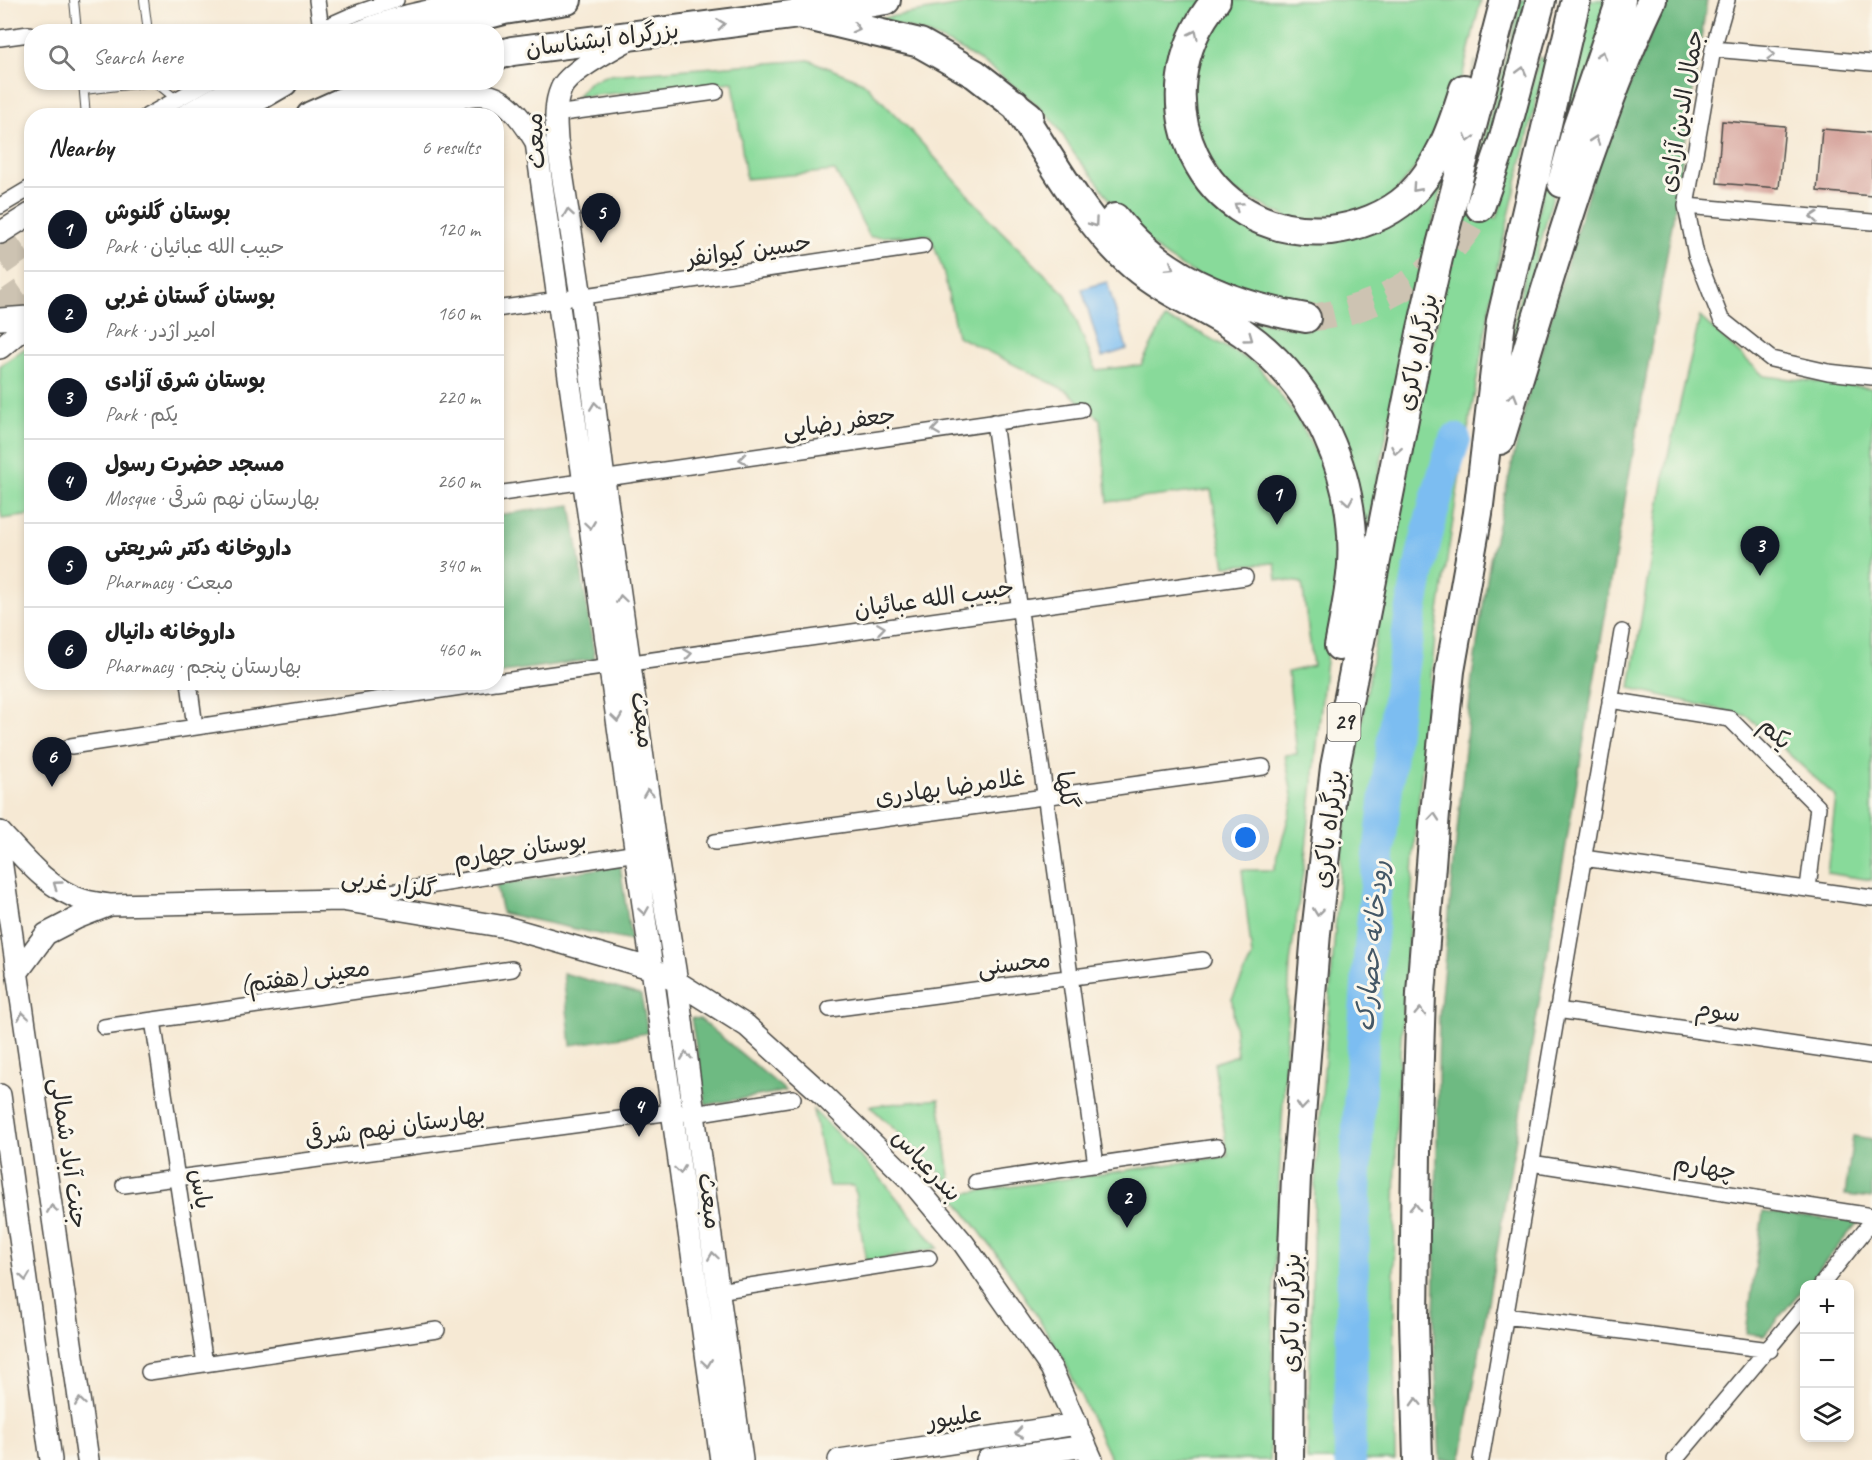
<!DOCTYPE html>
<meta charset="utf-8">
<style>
body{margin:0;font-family:Caveat,"Playpen Sans Arabic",sans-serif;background:#f6f6f6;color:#222}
.controls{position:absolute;right:18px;bottom:18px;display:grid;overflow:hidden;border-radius:12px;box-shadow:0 3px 9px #0003}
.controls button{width:54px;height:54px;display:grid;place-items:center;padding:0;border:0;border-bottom:2px solid #e0e0e0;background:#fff;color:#222;font:30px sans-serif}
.you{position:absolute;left:1246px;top:838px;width:21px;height:21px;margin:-15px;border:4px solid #fff;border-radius:50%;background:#1a73e8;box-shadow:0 0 0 9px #1a73e833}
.badge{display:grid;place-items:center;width:39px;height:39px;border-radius:50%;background:#111827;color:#fff;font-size:20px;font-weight:700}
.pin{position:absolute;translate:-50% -50px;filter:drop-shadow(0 2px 3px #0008)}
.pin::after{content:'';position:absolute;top:32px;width:21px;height:18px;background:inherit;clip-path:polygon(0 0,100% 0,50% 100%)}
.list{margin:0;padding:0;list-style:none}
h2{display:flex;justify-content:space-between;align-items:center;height:78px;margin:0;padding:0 24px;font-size:26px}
h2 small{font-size:20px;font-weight:400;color:#767676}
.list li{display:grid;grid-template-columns:39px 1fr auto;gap:18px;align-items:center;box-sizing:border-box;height:84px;padding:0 24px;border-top:2px solid #e0e0e0}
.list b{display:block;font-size:22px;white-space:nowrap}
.list p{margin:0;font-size:20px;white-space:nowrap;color:#767676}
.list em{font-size:20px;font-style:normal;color:#767676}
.icon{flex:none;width:33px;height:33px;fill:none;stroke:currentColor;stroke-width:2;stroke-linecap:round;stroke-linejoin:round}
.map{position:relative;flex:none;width:1872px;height:1460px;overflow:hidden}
.search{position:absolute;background:#fff;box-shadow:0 3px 9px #0003;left:24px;top:24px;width:480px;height:66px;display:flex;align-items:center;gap:15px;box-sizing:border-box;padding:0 21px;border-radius:24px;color:#767676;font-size:22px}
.panel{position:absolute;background:#fff;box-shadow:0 3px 9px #0003;left:24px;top:108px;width:480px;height:582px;border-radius:24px}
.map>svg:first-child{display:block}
</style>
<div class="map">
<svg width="1872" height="1460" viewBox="0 0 1872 1460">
<rect width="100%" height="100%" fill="#fbf7ec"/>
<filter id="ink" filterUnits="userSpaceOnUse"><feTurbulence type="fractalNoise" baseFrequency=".0167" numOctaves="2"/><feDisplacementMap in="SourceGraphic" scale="12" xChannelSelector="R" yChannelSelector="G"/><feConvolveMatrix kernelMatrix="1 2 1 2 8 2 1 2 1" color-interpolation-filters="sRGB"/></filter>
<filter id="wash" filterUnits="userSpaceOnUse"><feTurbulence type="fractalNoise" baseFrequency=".008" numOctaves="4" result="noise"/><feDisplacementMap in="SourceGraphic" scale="24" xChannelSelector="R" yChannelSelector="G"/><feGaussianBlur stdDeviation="1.35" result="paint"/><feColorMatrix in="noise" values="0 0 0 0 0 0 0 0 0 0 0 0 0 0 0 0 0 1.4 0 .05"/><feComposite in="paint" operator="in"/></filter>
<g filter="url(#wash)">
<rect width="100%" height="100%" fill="#f6e9d4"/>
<path fill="#88da9a" stroke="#5a8262" stroke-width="1.5" d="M 989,0 L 1207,0 C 1192,19 1181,40 1175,65 C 1157,144 1217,227 1297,236 C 1321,238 1346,236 1368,227 C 1392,218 1415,203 1430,183 C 1455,148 1464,101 1476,60 L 1430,233 L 1397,381 L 1344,651 L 1357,569 L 1359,543 L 1351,476 L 1343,449 L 1331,425 L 1316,399 L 1278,353 L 1260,336 L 1235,319 L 1167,282 L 1146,267 L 1109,233 L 1044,139 L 1116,231 L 1135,250 L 1169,278 L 1202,297 L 1255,321 L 1309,330 L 1311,305 C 1235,299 1159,268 1113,205 C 1107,197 1102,187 1095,179 C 1089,171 1081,163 1075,155 C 1066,143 1060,127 1049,117 C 1024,92 989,65 958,48 C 933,35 905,27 877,19 Z
M 1233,0 L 1481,0 L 1456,102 L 1442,135 L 1385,205 L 1298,223 L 1222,185 L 1186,103 L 1214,15 Z
M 1521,0 L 1534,0 L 1469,210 L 1497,219 L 1539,57 L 1546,60 L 1498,262 L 1461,469 L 1435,638 L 1417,818 L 1397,1096 L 1394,1277 L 1395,1460 L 1307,1460 L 1315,1183 L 1342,843 L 1389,557 L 1445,285 Z
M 1590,0 L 1614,0 L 1563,156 L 1534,269 L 1508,385 L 1514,322 L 1557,129 Z
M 809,60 L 863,82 L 910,130 L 999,229 L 1066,295 L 1096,370 L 1141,365 L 1165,319 L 1197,331 L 1256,364 L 1297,417 L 1329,478 L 1341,548 L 1325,669 L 1305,858 L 1290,963 L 1273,1301 L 1270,1460 L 1111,1460 L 1062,1356 L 1002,1261 L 952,1195 L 1228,1156 L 1214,1063 L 1237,1055 L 1232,999 L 1252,957 L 1242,870 L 1274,870 L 1293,801 L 1285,755 L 1297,754 L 1288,672 L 1313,666 L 1302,583 L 1277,579 L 1275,563 L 1225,566 L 1211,490 L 1108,502 L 1100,419 L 1067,391 L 957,336 L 943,270 L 930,235 L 870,237 L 835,171 L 746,179 L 733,82 L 576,97 L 589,82 L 608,75 Z
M 1700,317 L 1764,376 L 1872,388 L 1872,880 L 1827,873 L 1836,797 L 1747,716 L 1630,688 L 1666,464 Z
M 31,344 L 31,515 L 2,519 L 0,507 L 0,366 Z
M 939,1099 L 951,1183 L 870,1106 Z
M 813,1110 L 873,1169 L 938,1248 L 866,1262 L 854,1186 L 829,1186 Z"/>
<path fill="#6eba82" stroke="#4c7256" stroke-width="1.5" d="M 1670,0 L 1707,0 L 1674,213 L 1461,1460 L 1440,1460 L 1434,1336 L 1439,1017 L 1472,677 L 1490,560 L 1527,398 L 1593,176 L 1658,16 Z
M 571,505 L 595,659 L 497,673 L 497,515 Z
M 620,865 L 631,941 L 502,913 L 496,885 Z
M 563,973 L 641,995 L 648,1033 L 571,1045 Z
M 691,1018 L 700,1019 L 786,1091 L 706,1105 Z
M 1853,1136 L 1872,1139 L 1872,1198 L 1845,1195 Z
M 1763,1212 L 1858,1222 L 1807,1284 L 1804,1284 L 1804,1287 L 1764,1336 L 1746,1333 Z"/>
<path fill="#7cbdf1" stroke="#54748e" stroke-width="1.5" d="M 1107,282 L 1127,349 L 1102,357 L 1082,289 Z"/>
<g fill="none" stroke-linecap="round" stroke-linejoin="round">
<path stroke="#7cbdf1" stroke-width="32" d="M 1350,1460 C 1349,1410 1352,1360 1352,1310 C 1355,1137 1365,965 1386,794 C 1401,674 1414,554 1455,439"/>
</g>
<g id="blocks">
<path fill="#d19891" d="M 1722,121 L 1785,126 L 1779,188 L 1717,183 Z
M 1822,129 L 1872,133 L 1872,196 L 1817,191 Z"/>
</g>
</g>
<g filter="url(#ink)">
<use href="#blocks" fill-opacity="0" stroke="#494844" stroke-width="1.5"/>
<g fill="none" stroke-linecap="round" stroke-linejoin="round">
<path stroke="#cdc3b2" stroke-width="28" stroke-dasharray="28 14" stroke-linecap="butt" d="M 0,262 L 32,240
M 0,308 L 32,286
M 1306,318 C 1364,314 1428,282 1463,235 C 1470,227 1474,216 1480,207"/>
<defs>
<path id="lane" d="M 74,0 L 77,32
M 144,0 L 148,32
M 83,82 L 86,116
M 155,82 L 176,99
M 84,90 L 153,82"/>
<path id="street" d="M 317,0 L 321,29
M 1727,0 L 1713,49 L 1686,206 L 1696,255 L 1721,319 L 1771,359 L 1828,372 L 1872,377
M 314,32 L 357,13 L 396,0
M 0,38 L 29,34
M 1713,49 L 1872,63
M 555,114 L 716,92
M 147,116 L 208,82
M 0,206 L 32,187
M 1686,206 L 1872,222
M 496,309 L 923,246
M 994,422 L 1096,1165
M 496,494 L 1081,410
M 189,682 L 195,727
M 496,682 L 1245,577
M 1610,700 L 1730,719 L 1818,807 L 1808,888
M 71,746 L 494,682
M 715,842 L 1263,767
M 1583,858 L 1872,898
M 353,898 L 643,852
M 830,1009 L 1203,960
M 1557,1010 L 1872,1056
M 153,1020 L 205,1364
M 104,1027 L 512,969
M 1531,1163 L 1872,1216
M 976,1182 L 1217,1147
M 124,1185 L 672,1112 L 694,1114 L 793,1098
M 1822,1284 L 1872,1221
M 718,1291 L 929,1258
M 1505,1316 L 1770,1350
M 149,1372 L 437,1330
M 1481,1460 L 1622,632
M 1675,1460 L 1804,1306"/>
<path id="secondary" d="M 359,32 C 400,15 446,5 490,5
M 628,40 C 612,49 568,72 561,89 C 554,105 556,123 557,140 L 581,297 L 604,479 L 656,851 L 677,982 L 694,1114 L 742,1460
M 184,116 L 244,82
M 367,116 L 446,82
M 403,116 C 426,107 460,93 485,95 C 508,97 526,125 536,142 L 721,1460
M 0,233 L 32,213
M 0,319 L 28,317
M 0,348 L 32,321
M 0,832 C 23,857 49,890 83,900 C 92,903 102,904 111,905 L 341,900 L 506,927 L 653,969 L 677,982 L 747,1026 L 822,1094 L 911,1181 L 964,1244 L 1051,1368 L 1092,1460
M 0,853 L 88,1460
M 17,973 L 46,934 L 77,918 L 110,905
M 0,1095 L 51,1460
M 839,1460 L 1077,1424
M 987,1460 L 1086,1446"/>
<path id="highway" d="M 1216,0 C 1136,97 1200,241 1330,230 C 1357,227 1387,216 1408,197 C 1438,168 1452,128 1464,89
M 799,14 L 920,43 L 975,74 L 1029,116
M 419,32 L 504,10 L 567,0
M 496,56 L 512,51 L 799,14 L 886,0
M 1015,104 C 1049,155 1087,226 1133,265 C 1166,293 1206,308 1242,332 C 1316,384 1357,475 1352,565 C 1350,592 1344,619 1339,646
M 224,116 L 283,82
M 311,116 L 340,103 L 399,82
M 1562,183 L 1577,128 L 1621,0
M 1480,207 L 1504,138 L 1541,0
M 1115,218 C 1161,278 1234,306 1306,318
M 1500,440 C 1528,348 1555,256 1586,165 C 1606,109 1626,54 1652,0
M 1289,1460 L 1290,1321 L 1296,1177 L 1316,933 L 1335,767 L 1421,333 L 1441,245 L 1505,0
M 1418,1460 L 1414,1319 L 1416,1151 L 1421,993 L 1435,813 L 1450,671 L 1478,513 L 1501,321 L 1576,0"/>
</defs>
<use href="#lane" stroke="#494844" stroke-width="10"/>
<use href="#street" stroke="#494844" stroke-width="18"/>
<use href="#secondary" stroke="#494844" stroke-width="24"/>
<use href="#highway" stroke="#494844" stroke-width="32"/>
<use href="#lane" stroke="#fff" stroke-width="8"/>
<use href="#street" stroke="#fff" stroke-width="15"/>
<use href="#secondary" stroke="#fff" stroke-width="21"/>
<use href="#highway" stroke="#fff" stroke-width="28"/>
</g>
<defs><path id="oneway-chevron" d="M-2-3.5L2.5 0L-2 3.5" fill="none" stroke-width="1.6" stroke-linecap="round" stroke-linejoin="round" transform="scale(1.5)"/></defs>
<g stroke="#a0a0a0">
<use href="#oneway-chevron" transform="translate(721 24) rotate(-8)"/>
<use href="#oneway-chevron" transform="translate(856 28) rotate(14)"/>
<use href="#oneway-chevron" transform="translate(1194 34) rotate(-63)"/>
<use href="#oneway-chevron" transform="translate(1771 54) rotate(5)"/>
<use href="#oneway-chevron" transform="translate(1602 55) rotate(-71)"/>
<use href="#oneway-chevron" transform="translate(1522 71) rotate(-75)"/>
<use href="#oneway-chevron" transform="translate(1469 138) rotate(105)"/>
<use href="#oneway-chevron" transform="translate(1595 140) rotate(-71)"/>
<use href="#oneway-chevron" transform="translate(1416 188) rotate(132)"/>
<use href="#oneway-chevron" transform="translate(1238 206) rotate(-145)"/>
<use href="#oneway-chevron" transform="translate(568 213) rotate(-99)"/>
<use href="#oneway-chevron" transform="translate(1814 217) rotate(-175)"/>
<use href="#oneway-chevron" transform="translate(1094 223) rotate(55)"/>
<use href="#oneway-chevron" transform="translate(1170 267) rotate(32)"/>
<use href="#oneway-chevron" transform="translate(1249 338) rotate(36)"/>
<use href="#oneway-chevron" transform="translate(1513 397) rotate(-73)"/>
<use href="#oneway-chevron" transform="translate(595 406) rotate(-97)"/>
<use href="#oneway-chevron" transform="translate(936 430) rotate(172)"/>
<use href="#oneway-chevron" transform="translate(1396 450) rotate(101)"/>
<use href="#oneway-chevron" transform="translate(743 459) rotate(172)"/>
<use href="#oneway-chevron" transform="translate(1348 501) rotate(81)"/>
<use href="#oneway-chevron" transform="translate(590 525) rotate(82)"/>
<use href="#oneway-chevron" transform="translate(621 599) rotate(-98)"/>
<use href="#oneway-chevron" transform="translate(881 628) rotate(-8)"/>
<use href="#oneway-chevron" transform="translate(688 654) rotate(-8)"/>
<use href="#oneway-chevron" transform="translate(617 718) rotate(82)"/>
<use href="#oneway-chevron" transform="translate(648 793) rotate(-98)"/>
<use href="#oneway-chevron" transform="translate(1434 817) rotate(-85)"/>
<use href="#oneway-chevron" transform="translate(57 885) rotate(-144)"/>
<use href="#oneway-chevron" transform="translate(644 911) rotate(81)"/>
<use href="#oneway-chevron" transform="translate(1318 912) rotate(97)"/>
<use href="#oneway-chevron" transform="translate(1420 1012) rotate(-88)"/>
<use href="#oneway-chevron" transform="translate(23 1016) rotate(-98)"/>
<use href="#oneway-chevron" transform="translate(686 1056) rotate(-97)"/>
<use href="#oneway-chevron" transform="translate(1302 1106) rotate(95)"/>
<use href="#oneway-chevron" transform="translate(680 1170) rotate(82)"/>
<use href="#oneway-chevron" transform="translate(1415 1207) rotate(-89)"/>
<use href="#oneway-chevron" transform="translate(52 1209) rotate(-98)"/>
<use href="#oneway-chevron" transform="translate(713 1256) rotate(-98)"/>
<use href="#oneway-chevron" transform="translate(25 1277) rotate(82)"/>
<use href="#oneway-chevron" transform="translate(707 1363) rotate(82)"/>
<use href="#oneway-chevron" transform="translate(80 1402) rotate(-98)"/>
<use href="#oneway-chevron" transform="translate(1416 1402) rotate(-92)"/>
<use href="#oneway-chevron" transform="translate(1019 1433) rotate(171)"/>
</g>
</g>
<g text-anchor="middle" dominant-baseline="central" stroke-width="6" stroke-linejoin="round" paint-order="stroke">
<rect fill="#fbf7ec" stroke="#696865" stroke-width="1.5" x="1327.5" y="703" width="33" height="38" rx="4.5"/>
<g font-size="22" font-weight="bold" fill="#2b2b2b">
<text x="1344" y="722">29</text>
</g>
<g font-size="24" fill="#2b2b2b" stroke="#fbf7ec">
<text transform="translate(602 39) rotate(-7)">بزرگراه آبشناسان</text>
<text transform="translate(1681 111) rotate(-80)">جمال الدین آزادی</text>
<text transform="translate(535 141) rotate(-93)">مبعث</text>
<text transform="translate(749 250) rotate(-8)">حسین کیوانفر</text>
<text transform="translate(1417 352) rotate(-78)">بزرگراه باکری</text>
<text transform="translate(839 422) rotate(-8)">جعفر رضایی</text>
<text transform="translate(934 598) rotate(-8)">حبیب الله عبائیان</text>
<text transform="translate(643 720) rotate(82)">مبعث</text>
<text transform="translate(1776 733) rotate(45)">یکم</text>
<text transform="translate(950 787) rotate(-8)">غلامرضا بهادری</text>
<text transform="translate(1067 790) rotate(82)">گلها</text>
<text transform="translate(1328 829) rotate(-83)">بزرگراه باکری</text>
<text transform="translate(520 849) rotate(-9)">بوستان چهارم</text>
<text transform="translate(389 883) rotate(8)">گلزار غربی</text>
<text transform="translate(1014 963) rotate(-7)">محسنی</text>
<text transform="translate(305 976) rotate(-8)">معینی (هفتم)</text>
<text transform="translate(1718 1011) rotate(8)">سوم</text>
<text transform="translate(395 1126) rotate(-8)">بهارستان نهم شرقی</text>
<text transform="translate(69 1153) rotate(82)">جنت آباد شمالی</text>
<text transform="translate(927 1165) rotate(47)">بندرعباس</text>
<text transform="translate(1705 1167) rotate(9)">چهارم</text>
<text transform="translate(201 1189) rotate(81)">یاس</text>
<text transform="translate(710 1201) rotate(82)">مبعث</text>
<text transform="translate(1291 1313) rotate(-89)">بزرگراه باکری</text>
<text transform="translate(954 1417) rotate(-9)">علیپور</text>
</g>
<g font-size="26" font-style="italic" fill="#435766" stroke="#fbf7ec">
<text transform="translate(1372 946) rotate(-85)">رودخانه حصارک</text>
</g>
</g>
</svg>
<div class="controls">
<button>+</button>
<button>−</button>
<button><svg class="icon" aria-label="layers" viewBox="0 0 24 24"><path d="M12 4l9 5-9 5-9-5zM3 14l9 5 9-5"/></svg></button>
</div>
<div class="you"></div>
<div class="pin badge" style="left:1277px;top:525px">1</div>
<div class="pin badge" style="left:1127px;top:1228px">2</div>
<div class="pin badge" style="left:1760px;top:576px">3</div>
<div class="pin badge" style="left:639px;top:1137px">4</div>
<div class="pin badge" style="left:601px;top:243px">5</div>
<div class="pin badge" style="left:52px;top:787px">6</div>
<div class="search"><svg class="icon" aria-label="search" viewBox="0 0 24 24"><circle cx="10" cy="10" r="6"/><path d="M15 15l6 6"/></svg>Search here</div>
<section class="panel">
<h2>Nearby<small>6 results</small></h2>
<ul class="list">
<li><span class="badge">1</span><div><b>بوستان گلنوش</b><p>Park · حبیب الله عبائیان</p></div><em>120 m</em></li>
<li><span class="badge">2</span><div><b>بوستان گستان غربی</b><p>Park · امیر اژدر</p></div><em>160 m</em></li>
<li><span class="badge">3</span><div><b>بوستان شرق آزادی</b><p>Park · یکم</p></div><em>220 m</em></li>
<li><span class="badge">4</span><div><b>مسجد حضرت رسول</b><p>Mosque · بهارستان نهم شرقی</p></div><em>260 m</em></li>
<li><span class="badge">5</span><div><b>داروخانه دکتر شریعتی</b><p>Pharmacy · مبعث</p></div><em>340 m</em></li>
<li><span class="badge">6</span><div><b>داروخانه دانیال</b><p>Pharmacy · بهارستان پنجم</p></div><em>460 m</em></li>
</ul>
</section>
</div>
